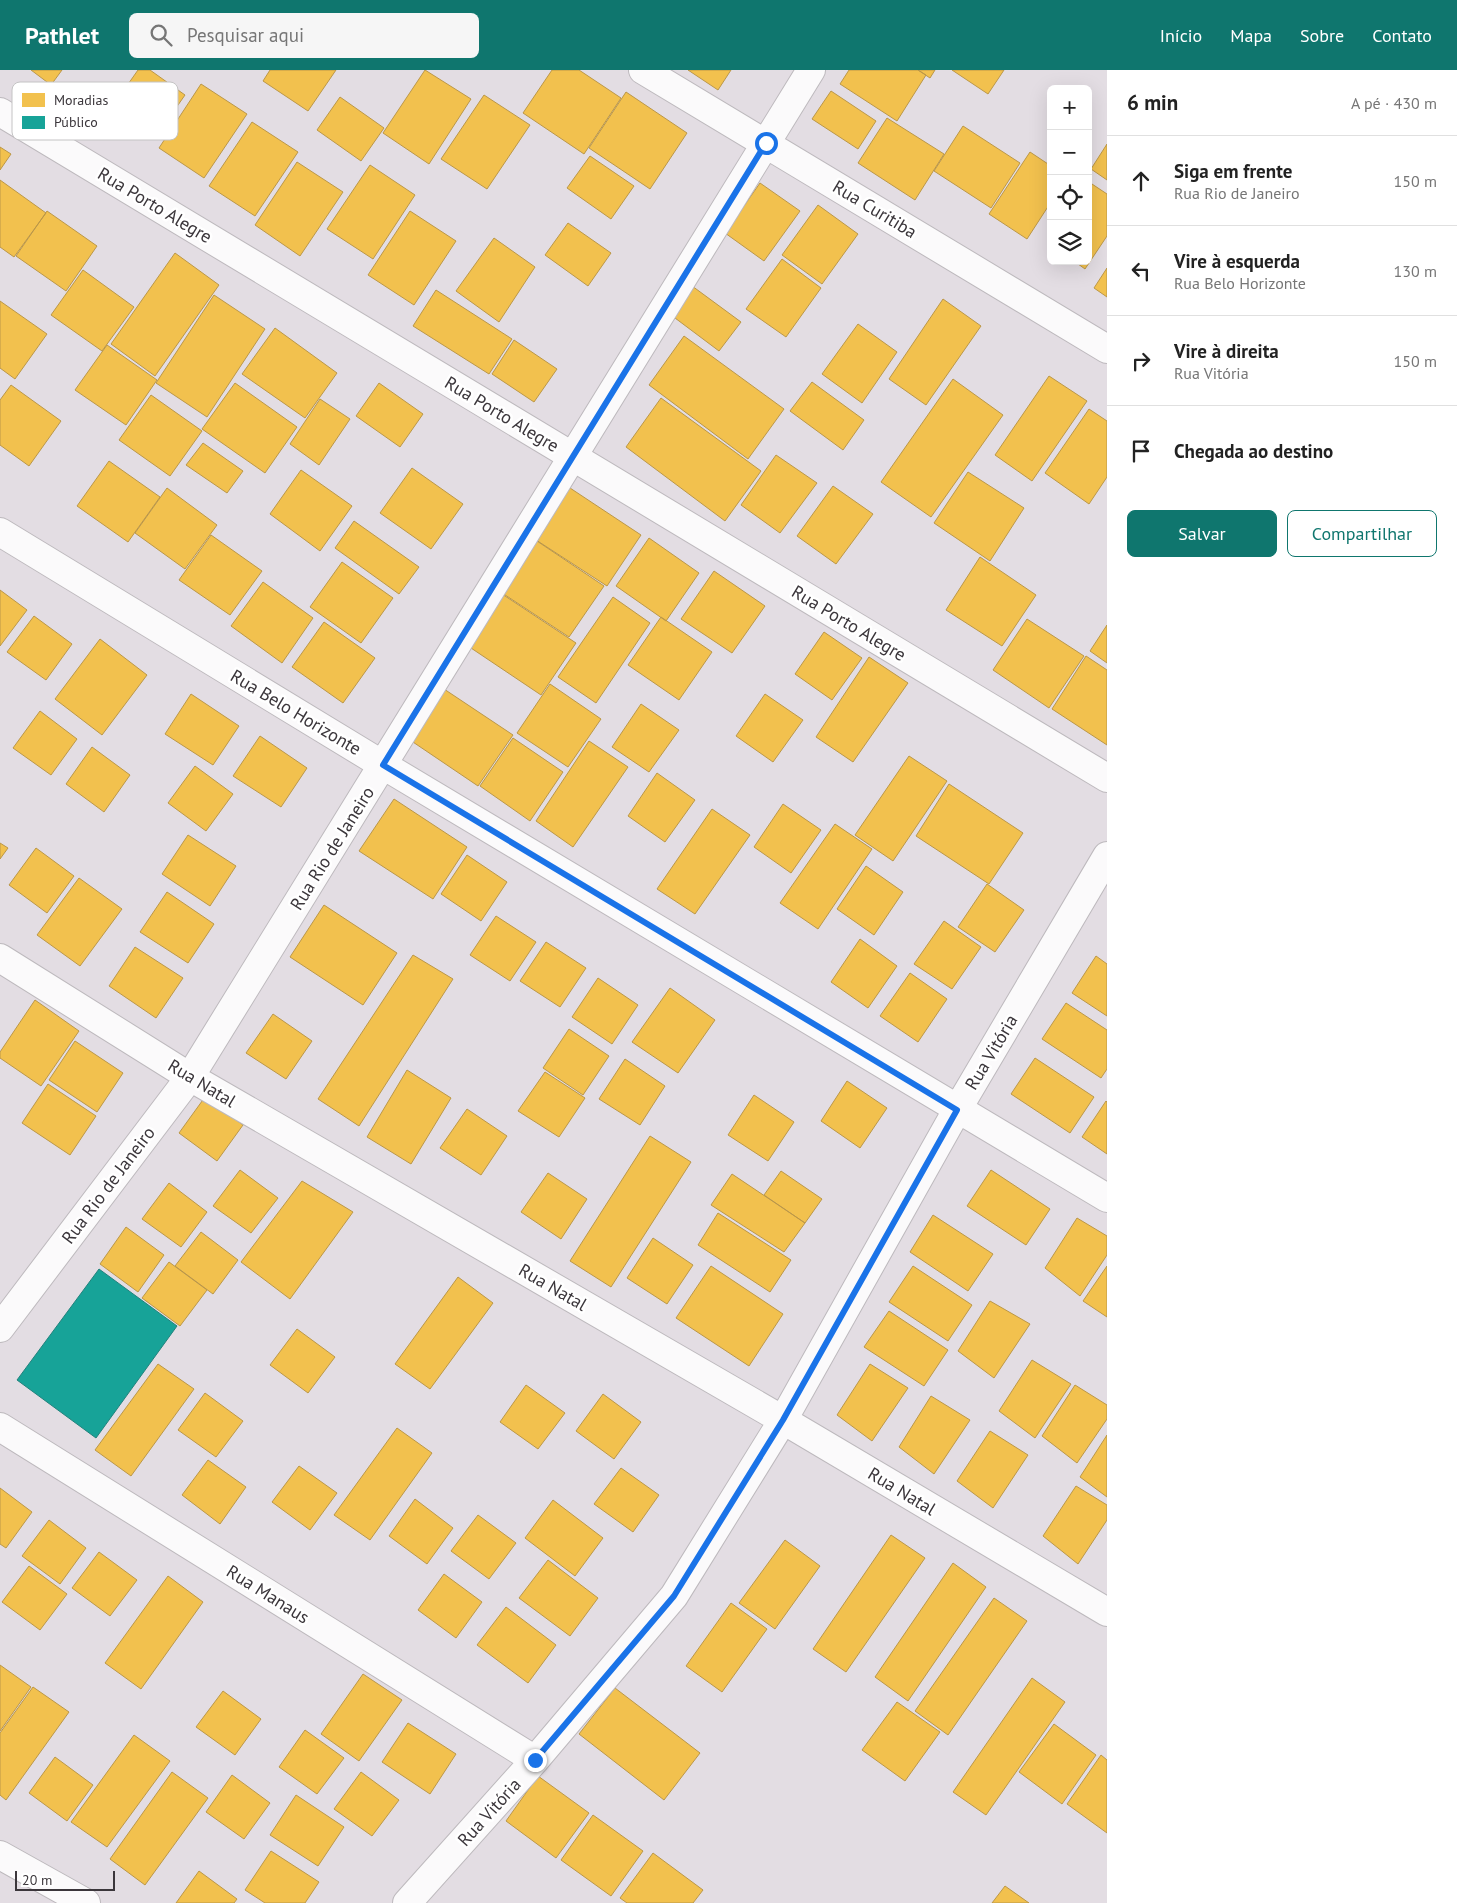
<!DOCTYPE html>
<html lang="pt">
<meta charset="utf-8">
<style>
body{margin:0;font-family:"PT Sans",sans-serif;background:#f6f6f6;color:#222}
.controls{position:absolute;right:15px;top:15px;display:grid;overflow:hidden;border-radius:8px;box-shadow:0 5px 20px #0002}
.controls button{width:45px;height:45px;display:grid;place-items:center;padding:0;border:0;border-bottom:1px solid #e0e0e0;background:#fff;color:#222;font:25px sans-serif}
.scale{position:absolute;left:15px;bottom:12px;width:100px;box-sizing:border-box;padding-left:5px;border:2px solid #3b363b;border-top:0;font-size:14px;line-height:18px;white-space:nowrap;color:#3b363b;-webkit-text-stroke:4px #fff;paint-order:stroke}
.stop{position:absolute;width:15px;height:15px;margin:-11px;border:4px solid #1a73e8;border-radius:50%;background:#fff}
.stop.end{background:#1a73e8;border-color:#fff;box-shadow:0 1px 5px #0008}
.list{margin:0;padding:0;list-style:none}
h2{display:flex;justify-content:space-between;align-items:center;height:65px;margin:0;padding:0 20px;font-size:21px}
h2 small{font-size:16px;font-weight:400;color:#767676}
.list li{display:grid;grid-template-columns:32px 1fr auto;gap:15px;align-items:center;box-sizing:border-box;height:90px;padding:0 20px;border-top:1px solid #e0e0e0}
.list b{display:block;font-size:19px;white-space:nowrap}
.list p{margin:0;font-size:16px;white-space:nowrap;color:#767676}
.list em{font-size:16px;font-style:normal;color:#767676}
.actions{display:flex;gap:10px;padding:15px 20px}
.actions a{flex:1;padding:11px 0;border:1px solid #0f766e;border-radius:8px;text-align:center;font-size:18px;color:#0f766e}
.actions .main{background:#0f766e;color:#fff}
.icon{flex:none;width:28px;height:28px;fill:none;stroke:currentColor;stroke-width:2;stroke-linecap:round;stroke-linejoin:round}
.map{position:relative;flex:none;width:1107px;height:1833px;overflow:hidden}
header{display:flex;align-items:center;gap:30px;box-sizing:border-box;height:70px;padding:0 25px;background:#0f766e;color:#fff}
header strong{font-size:24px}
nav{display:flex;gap:28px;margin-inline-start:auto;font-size:18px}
.search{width:350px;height:45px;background:#f6f6f6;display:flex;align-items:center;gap:12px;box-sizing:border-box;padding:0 18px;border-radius:8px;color:#767676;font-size:19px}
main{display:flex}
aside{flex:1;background:#fff}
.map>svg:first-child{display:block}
</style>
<header>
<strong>Pathlet</strong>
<div class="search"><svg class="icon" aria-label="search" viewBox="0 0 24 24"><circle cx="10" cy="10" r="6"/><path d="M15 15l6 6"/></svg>Pesquisar aqui</div>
<nav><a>Início</a><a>Mapa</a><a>Sobre</a><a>Contato</a></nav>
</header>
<main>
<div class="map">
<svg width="1107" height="1833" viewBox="0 0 1107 1833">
<rect width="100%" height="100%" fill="#e3dde3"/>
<path fill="#f2c14e" stroke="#bb9748" d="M 31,0 L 62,0 L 51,15 Z
M 138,0 L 150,0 L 185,25 L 162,58 L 119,27 Z
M 270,0 L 336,0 L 308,41 L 263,11 Z
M 425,0 L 471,29 L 429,94 L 383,63 Z
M 552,0 L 579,0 L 621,28 L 584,84 L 523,43 Z
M 688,0 L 731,0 L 718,20 Z
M 849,0 L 918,0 L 926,5 L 897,51 L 840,14 Z
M 918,0 L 935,0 L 930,8 Z
M 952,0 L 1004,0 L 988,24 Z
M 201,14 L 247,44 L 204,108 L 159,78 Z
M 831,21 L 876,51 L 858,79 L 812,49 Z
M 626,22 L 687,63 L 650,119 L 589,78 Z
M 484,25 L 530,55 L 487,119 L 441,89 Z
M 340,27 L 384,58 L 361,91 L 317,60 Z
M 887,48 L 944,84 L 915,130 L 858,93 Z
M 252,52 L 298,82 L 255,146 L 209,116 Z
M 963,56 L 1020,93 L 991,138 L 934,101 Z
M 1107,74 L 1107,110 L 1091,99 Z
M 0,77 L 11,84 L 0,100 Z
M 1030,82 L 1051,96 L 1051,132 L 1027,169 L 989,144 Z
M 590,86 L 634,116 L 611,149 L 567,118 Z
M 297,92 L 343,122 L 300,186 L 255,155 Z
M 370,95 L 415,125 L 373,189 L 327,159 Z
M 0,110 L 46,143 L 14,187 L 0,177 Z
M 1089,112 L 1107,124 L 1107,166 L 1085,199 L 1074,191 L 1088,191 Z
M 760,113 L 800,141 L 764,191 L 725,163 Z
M 818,135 L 858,164 L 822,214 L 782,185 Z
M 47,141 L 97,176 L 66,221 L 16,186 Z
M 410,141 L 456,171 L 414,235 L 368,205 Z
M 568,153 L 611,183 L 588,216 L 545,185 Z
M 494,168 L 535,197 L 499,252 L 456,221 Z
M 175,183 L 219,215 L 155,306 L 111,274 Z
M 782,189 L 821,218 L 786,267 L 746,239 Z
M 1107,198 L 1107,227 L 1094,218 Z
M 83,200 L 134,237 L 102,281 L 51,245 Z
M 688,213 L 741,252 L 719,281 L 667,242 Z
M 436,220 L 512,269 L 489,304 L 413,256 Z
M 214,225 L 265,259 L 207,347 L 156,313 Z
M 943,229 L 981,256 L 926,335 L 889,309 Z
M 0,231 L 47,264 L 15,309 L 0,298 Z
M 858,254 L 897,282 L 862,333 L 822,304 Z
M 275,258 L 337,303 L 305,348 L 242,304 Z
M 684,266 L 784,339 L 748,389 L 649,315 Z
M 514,270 L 557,299 L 534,332 L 492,304 Z
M 107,275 L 157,310 L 126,355 L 75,320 Z
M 1049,306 L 1087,331 L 1032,411 L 995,385 Z
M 953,309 L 1003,345 L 931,447 L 881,412 Z
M 812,312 L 864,350 L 843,380 L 790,341 Z
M 235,313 L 297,357 L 265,403 L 202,359 Z
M 379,313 L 423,344 L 400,377 L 356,346 Z
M 11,315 L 61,351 L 29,396 L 0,375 L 0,330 Z
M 151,325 L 202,361 L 170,406 L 119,370 Z
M 661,328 L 761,401 L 725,451 L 626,377 Z
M 320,329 L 350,349 L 319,395 L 290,374 Z
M 1089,339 L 1107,351 L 1107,407 L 1089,434 L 1045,403 Z
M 203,373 L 243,401 L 227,423 L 186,395 Z
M 776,385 L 817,413 L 780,463 L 741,435 Z
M 109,391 L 160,427 L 128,472 L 77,436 Z
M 412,398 L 463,434 L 431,479 L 380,443 Z
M 301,400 L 352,436 L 320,481 L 270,444 Z
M 968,402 L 1024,438 L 990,491 L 934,453 Z
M 567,416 L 641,465 L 607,516 L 533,468 Z
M 833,416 L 873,444 L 836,494 L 797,466 Z
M 167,418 L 217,455 L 185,499 L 135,463 Z
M 354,451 L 419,497 L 399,524 L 335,478 Z
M 211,465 L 262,501 L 230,545 L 179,510 Z
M 531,467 L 604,516 L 569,567 L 496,519 Z
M 649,468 L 699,503 L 666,551 L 616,516 Z
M 980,487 L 1036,525 L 1002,576 L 946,540 Z
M 342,492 L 393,528 L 361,573 L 310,537 Z
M 714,501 L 765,536 L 732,583 L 681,549 Z
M 263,512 L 313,548 L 282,593 L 231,556 Z
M 0,520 L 27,540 L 0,576 Z
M 502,524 L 576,573 L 541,625 L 468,576 Z
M 613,527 L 650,553 L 596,633 L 558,607 Z
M 34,546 L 72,574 L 46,610 L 7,582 Z
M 661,547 L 712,582 L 679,630 L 628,595 Z
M 1027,549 L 1084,586 L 1049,638 L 993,600 Z
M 324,552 L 375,588 L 343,633 L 292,597 Z
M 1107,555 L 1107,593 L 1090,581 Z
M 824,562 L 862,588 L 832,630 L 795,604 Z
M 100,569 L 147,605 L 102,665 L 55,629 Z
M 1086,586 L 1107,600 L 1107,675 L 1052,639 Z
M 869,587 L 908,613 L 853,692 L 816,667 Z
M 550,614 L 601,649 L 568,697 L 517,663 Z
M 441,617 L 513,665 L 478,716 L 407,668 Z
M 191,624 L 239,656 L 213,695 L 165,664 Z
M 765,624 L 803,650 L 773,692 L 736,666 Z
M 641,634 L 679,660 L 649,702 L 612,677 Z
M 40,641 L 77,669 L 51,705 L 13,678 Z
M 260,666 L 307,698 L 281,737 L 233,706 Z
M 513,668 L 563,702 L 530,751 L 480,716 Z
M 589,671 L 628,697 L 573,777 L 536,751 Z
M 92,677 L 130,705 L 104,742 L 66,714 Z
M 909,686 L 947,711 L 893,791 L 855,765 Z
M 195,696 L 233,724 L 206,761 L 168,733 Z
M 657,703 L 695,730 L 665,772 L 628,746 Z
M 949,714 L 1023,763 L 989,814 L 916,766 Z
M 394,729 L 467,777 L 433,829 L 359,781 Z
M 783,734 L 821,760 L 791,803 L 754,777 Z
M 712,739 L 750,765 L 695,844 L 657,819 Z
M 835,754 L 872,779 L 818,859 L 780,833 Z
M 188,765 L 236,796 L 210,836 L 162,804 Z
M 0,773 L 8,778 L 0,789 Z
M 36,778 L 74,806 L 47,843 L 9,815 Z
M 467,785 L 507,812 L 481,851 L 441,824 Z
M 866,796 L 903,822 L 874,865 L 837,839 Z
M 79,808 L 122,839 L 80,896 L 37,865 Z
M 987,814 L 1024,840 L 995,882 L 958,857 Z
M 167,822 L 214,854 L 188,893 L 140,862 Z
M 324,835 L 397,883 L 363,935 L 290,887 Z
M 496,846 L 536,872 L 510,911 L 470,885 Z
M 944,851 L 981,877 L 952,919 L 914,894 Z
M 860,869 L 897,896 L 868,938 L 831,912 Z
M 546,872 L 586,898 L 560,937 L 520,911 Z
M 135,877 L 183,908 L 156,948 L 109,916 Z
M 413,885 L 453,909 L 359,1056 L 318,1029 Z
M 1096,886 L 1107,894 L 1107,946 L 1072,923 Z
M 910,903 L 947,929 L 918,972 L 880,946 Z
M 598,908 L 638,935 L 612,974 L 572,947 Z
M 670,918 L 715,950 L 678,1003 L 632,972 Z
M 35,930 L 79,961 L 41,1016 L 0,988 L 0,982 Z
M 1066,933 L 1107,960 L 1107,999 L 1101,1008 L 1042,969 Z
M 273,944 L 312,971 L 286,1009 L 246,983 Z
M 569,959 L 609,986 L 583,1025 L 543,998 Z
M 75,971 L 123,1003 L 97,1042 L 49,1010 Z
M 1035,988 L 1094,1027 L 1070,1063 L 1011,1024 Z
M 625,989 L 665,1016 L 640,1055 L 599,1029 Z
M 407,1000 L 451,1028 L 411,1094 L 367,1067 Z
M 545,1002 L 585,1028 L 559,1067 L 518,1041 Z
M 847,1011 L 887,1038 L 860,1078 L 821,1051 Z
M 48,1014 L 96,1046 L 70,1085 L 22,1053 Z
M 754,1025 L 794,1052 L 768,1091 L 728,1065 Z
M 205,1027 L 243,1055 L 217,1091 L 179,1063 Z
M 1106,1031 L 1107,1032 L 1107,1084 L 1082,1067 Z
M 467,1039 L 507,1066 L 481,1105 L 440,1078 Z
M 650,1066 L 691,1092 L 611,1217 L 570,1191 Z
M 240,1100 L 278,1128 L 251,1163 L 213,1136 Z
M 991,1100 L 1050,1139 L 1026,1175 L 967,1136 Z
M 781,1101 L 822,1129 L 805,1153 L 764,1125 Z
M 548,1103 L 587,1129 L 561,1169 L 521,1142 Z
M 732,1104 L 805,1153 L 784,1182 L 711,1135 Z
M 302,1111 L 353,1142 L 290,1229 L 241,1192 Z
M 169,1113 L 207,1142 L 181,1177 L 142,1149 Z
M 718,1143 L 791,1190 L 770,1222 L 698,1175 Z
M 933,1145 L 993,1184 L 968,1221 L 910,1182 Z
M 1077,1148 L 1107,1166 L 1107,1185 L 1080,1226 L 1045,1198 Z
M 126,1157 L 164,1185 L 138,1222 L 100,1194 Z
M 201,1162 L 238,1190 L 213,1224 L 175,1196 Z
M 653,1168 L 693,1195 L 667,1234 L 627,1208 Z
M 169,1192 L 207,1220 L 180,1256 L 142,1228 Z
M 711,1196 L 783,1244 L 749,1296 L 676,1248 Z
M 913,1196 L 972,1235 L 948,1271 L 889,1232 Z
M 1107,1196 L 1107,1247 L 1083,1231 Z
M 458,1207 L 493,1233 L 430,1319 L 395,1294 Z
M 990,1231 L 1030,1254 L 994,1308 L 958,1281 Z
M 889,1241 L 948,1280 L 924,1316 L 864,1277 Z
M 297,1259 L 335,1287 L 308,1323 L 270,1295 Z
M 1032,1290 L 1071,1314 L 1035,1368 L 999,1341 Z
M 158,1294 L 194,1319 L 131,1406 L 95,1380 Z
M 870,1294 L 908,1318 L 872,1371 L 837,1345 Z
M 526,1315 L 565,1343 L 538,1379 L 500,1352 Z
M 1075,1315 L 1107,1335 L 1107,1349 L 1077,1393 L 1042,1366 Z
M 205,1323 L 243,1351 L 216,1387 L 178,1360 Z
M 603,1324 L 641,1352 L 614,1389 L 576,1361 Z
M 931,1326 L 970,1350 L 934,1404 L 899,1377 Z
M 397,1358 L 432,1383 L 370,1470 L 334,1445 Z
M 990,1361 L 1028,1385 L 993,1438 L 957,1411 Z
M 1107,1365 L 1107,1427 L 1080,1407 Z
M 208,1390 L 246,1417 L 220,1454 L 182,1425 Z
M 299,1396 L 337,1423 L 310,1460 L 272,1432 Z
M 621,1398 L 659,1425 L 633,1462 L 594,1434 Z
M 1076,1416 L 1107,1435 L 1107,1450 L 1078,1494 L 1043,1466 Z
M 0,1418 L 32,1442 L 6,1478 L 0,1474 Z
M 415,1429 L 453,1458 L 427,1494 L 389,1466 Z
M 553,1430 L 603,1468 L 575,1506 L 525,1468 Z
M 478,1445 L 516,1473 L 489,1509 L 451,1481 Z
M 49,1450 L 86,1478 L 60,1514 L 22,1486 Z
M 891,1465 L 925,1488 L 846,1602 L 813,1579 Z
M 785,1470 L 820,1496 L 775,1559 L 739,1533 Z
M 99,1482 L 137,1510 L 110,1546 L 72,1518 Z
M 548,1490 L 598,1528 L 570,1566 L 519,1528 Z
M 953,1493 L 986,1517 L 908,1631 L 875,1607 Z
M 29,1496 L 67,1524 L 40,1560 L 2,1532 Z
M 444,1504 L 482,1532 L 456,1568 L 418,1540 Z
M 168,1506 L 203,1532 L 141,1619 L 105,1593 Z
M 994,1528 L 1027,1551 L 948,1665 L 915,1641 Z
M 731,1533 L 767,1559 L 722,1622 L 686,1596 Z
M 506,1537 L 556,1575 L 528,1613 L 477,1575 Z
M 0,1595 L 31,1617 L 0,1661 Z
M 363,1604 L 402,1630 L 359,1691 L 321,1664 Z
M 1032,1608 L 1065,1632 L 986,1745 L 953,1722 Z
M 33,1617 L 69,1642 L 6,1730 L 0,1725 L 0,1663 Z
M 615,1618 L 700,1683 L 664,1730 L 579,1664 Z
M 223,1621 L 261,1649 L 235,1685 L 196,1657 Z
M 897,1632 L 940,1662 L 905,1711 L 862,1680 Z
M 408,1653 L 456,1684 L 430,1724 L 382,1692 Z
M 1054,1654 L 1096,1685 L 1062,1734 L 1019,1702 Z
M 305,1660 L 344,1688 L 317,1724 L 279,1697 Z
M 134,1665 L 170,1691 L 107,1777 L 71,1752 Z
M 1101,1685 L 1107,1690 L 1107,1763 L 1067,1734 Z
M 55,1687 L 93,1715 L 67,1751 L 29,1723 Z
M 172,1702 L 208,1728 L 145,1815 L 110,1789 Z
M 361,1702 L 399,1730 L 372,1766 L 334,1739 Z
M 232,1705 L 270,1733 L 244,1769 L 206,1742 Z
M 538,1706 L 589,1743 L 556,1788 L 506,1751 Z
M 296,1725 L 344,1757 L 318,1796 L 270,1765 Z
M 593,1745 L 643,1781 L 611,1826 L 561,1790 Z
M 271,1781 L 319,1812 L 305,1833 L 265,1833 L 245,1820 Z
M 653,1783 L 703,1820 L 693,1833 L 627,1833 L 620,1828 Z
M 199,1801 L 237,1829 L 234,1833 L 176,1833 Z
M 1005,1816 L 1029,1833 L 992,1833 Z"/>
<path fill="#17a398" stroke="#22827c" d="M 99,1199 L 177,1256 L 96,1368 L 17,1310 Z"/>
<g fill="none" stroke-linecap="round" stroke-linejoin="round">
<defs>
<path id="street" d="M 643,0 L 1107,279
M 0,42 L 1107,708
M 0,462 L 383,695 L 1107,1128
M 0,888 L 190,1007 L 783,1350 L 1107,1542
M 0,1258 L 190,1007 L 811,0
M 0,1357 L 535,1690
M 0,1785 L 86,1833
M 407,1833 L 535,1690 L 674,1526 L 783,1350 L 957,1040 L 1107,786"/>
</defs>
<use href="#street" stroke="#bdb9bd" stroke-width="30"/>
<use href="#street" stroke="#fbfafb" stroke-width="28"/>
</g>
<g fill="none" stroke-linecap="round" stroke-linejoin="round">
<path stroke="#1a73e8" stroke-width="6" d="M 535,1690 L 674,1526 L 783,1350 L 957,1040 L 383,695 L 766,73"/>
</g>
<g text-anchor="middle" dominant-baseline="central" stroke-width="5" stroke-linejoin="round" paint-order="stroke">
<g font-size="18" fill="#3b363b" stroke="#fff">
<text transform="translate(155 135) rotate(31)">Rua Porto Alegre</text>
<text transform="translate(875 139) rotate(31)">Rua Curitiba</text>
<text transform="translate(502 344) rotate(31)">Rua Porto Alegre</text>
<text transform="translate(849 553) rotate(31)">Rua Porto Alegre</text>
<text transform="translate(296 642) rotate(31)">Rua Belo Horizonte</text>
<text transform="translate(332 778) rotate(-58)">Rua Rio de Janeiro</text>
<text transform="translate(991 982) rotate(-59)">Rua Vitória</text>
<text transform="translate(202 1013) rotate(31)">Rua Natal</text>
<text transform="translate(108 1115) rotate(-53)">Rua Rio de Janeiro</text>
<text transform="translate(553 1217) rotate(30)">Rua Natal</text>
<text transform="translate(902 1421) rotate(31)">Rua Natal</text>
<text transform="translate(268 1524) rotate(32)">Rua Manaus</text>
<text transform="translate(489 1742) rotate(-48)">Rua Vitória</text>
</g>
</g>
<rect x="12" y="12" width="166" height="58" rx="8" fill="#fff" stroke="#c4c3c4" stroke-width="1"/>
<rect x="22" y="23" width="23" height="14" fill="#f2c14e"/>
<rect x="22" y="46" width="23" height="13" fill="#17a398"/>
<g font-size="14" fill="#3b363b">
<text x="54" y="35">Moradias</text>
<text x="54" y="57">Público</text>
</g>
</svg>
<div class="controls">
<button>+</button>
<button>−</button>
<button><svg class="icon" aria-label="locate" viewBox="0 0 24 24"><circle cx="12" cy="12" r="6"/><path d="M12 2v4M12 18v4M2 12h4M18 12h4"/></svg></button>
<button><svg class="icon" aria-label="layers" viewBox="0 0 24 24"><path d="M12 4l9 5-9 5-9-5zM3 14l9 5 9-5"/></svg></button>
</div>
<div class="scale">20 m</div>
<div class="stop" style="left:766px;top:73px"></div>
<div class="stop end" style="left:535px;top:1690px"></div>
</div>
<aside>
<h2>6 min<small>A pé · 430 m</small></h2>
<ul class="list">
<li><svg class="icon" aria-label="ahead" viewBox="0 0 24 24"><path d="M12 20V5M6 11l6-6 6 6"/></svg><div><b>Siga em frente</b><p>Rua Rio de Janeiro</p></div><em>150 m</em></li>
<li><svg class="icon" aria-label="left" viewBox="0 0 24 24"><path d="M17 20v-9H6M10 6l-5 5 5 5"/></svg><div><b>Vire à esquerda</b><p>Rua Belo Horizonte</p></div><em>130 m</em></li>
<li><svg class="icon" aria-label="right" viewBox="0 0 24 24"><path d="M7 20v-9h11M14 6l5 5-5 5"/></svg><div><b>Vire à direita</b><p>Rua Vitória</p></div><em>150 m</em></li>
<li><svg class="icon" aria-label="arrive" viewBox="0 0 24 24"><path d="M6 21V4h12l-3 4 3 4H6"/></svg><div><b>Chegada ao destino</b></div></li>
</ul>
<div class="actions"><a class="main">Salvar</a><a>Compartilhar</a></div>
</aside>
</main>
